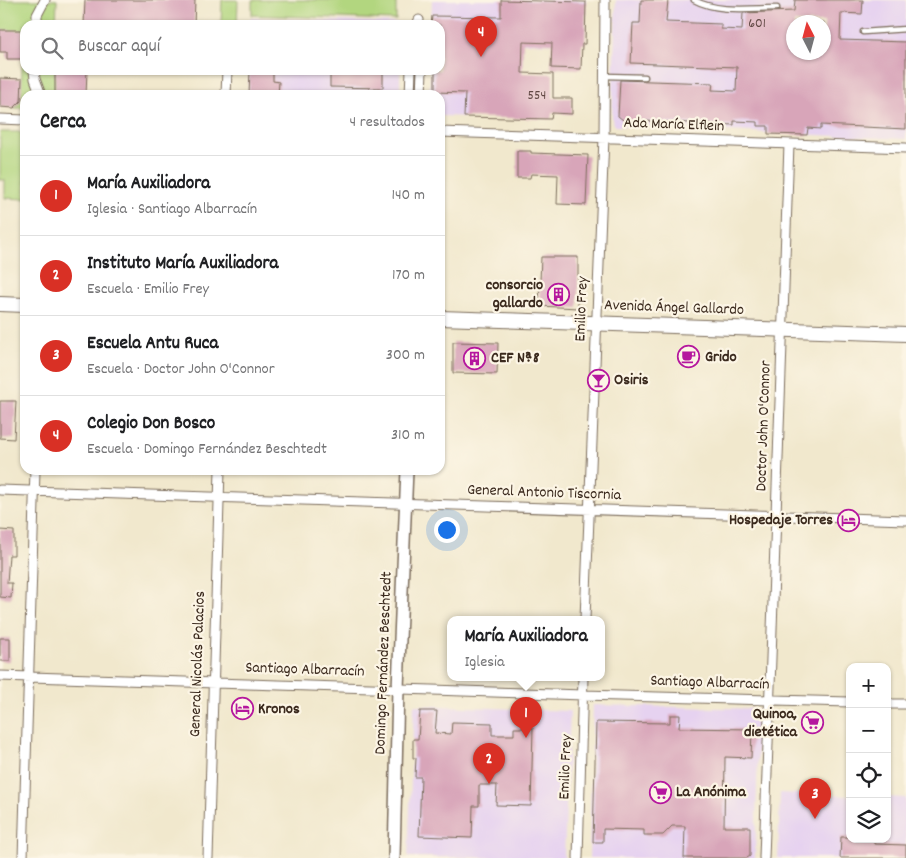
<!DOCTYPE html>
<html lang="es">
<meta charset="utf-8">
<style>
body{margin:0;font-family:Dekko,sans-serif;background:#f2f2f2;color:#202124}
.controls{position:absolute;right:15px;bottom:15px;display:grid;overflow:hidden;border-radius:10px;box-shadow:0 1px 4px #0004}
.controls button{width:45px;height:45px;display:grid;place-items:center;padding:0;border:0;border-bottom:1px solid #e0e0e0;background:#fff;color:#202124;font:25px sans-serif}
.compass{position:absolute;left:786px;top:15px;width:45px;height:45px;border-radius:50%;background:#fff;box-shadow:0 1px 4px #0004;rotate:354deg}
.you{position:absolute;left:446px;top:529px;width:18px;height:18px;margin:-12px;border:4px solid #fff;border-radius:50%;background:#1a73e8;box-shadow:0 0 0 8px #1a73e833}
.badge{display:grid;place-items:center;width:32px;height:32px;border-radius:50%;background:#d93025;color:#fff;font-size:16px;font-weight:700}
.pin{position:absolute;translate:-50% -41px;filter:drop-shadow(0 1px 2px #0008)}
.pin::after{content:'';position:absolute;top:26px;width:18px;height:15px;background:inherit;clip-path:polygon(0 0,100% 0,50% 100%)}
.popup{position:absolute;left:447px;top:616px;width:158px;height:65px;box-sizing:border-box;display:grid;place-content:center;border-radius:10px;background:#fff;filter:drop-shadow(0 1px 4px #0005);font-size:16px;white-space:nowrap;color:#757577}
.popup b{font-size:19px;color:#202124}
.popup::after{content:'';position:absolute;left:50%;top:100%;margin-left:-10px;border:10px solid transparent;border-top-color:#fff}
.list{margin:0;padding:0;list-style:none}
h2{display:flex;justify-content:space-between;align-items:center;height:65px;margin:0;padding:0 20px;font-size:21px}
h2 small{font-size:16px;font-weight:400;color:#757577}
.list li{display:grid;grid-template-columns:32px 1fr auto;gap:15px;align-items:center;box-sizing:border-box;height:80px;padding:0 20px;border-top:1px solid #e0e0e0}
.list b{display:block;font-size:19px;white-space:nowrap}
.list p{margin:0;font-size:16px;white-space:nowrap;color:#757577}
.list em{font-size:16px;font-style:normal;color:#757577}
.icon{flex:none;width:28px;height:28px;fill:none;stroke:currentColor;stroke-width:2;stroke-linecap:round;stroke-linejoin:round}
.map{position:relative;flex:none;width:906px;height:858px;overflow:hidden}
.search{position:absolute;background:#fff;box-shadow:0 1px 4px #0004;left:20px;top:20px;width:425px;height:55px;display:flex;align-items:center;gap:12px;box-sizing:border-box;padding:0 18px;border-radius:15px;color:#757577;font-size:19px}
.panel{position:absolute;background:#fff;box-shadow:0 1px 4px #0004;left:20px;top:90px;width:425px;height:385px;border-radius:15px}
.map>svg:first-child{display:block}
</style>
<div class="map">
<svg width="906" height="858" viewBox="0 0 906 858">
<rect width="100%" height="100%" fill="#fcf5e5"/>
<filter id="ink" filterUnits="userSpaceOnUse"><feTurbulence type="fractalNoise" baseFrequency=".02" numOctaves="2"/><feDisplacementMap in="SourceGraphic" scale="10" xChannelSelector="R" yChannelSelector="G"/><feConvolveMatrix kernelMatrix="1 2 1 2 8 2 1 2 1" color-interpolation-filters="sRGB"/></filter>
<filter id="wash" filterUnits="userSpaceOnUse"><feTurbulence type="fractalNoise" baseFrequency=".0096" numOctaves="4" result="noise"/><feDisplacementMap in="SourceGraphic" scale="20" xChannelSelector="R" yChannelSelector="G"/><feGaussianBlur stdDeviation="1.12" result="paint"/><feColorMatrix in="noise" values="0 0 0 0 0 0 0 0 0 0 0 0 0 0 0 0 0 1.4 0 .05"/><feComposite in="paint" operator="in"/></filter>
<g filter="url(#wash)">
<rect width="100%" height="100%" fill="#f1e8cd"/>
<path fill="#e6d2f0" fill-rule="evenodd" d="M 432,0 L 586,0 L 585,44 L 523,43 L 521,118 L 440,116 L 440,95 L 430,95 L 430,70 L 440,70 L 440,25 L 431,25 Z
M 616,0 L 906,0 L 906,139 L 615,126 L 612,119 ZM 794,22 L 824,22 L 824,52 L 794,52 Z
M 250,18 L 402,23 L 402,25 L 250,25 Z
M 249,70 L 400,70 L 400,95 L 248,95 Z
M 414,705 L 570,711 L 564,858 L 408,857 Z
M 593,705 L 759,709 L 755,858 L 589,858 Z
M 780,793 L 850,796 L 850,839 L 887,839 L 887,797 L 906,798 L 906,858 L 778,858 Z"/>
<path fill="#b2d67f" stroke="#76804e" d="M 0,0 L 57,0 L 56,25 L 25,25 L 25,70 L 55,70 L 55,95 L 25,95 L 25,108 L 14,108 L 21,101 L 23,31 L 0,30 Z
M 222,0 L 238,0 L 237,25 L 221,25 Z
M 252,0 L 396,0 L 396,20 L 252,15 Z
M 0,132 L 19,132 L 25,137 L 25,199 L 5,198 L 5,180 L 0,180 Z"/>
<g id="blocks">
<path fill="#d8a5b9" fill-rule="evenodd" d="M 85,0 L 195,0 L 194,25 L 84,25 Z
M 501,0 L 586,2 L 585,44 L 582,44 L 581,69 L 551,68 L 552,43 L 523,42 L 522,73 L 553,74 L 553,98 L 572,98 L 572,114 L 552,113 L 551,119 L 464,117 L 465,93 L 435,92 L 435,70 L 440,70 L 440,25 L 431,25 L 432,16 L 501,17 Z
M 641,0 L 668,0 L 666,22 L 721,24 L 721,29 L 742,30 L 743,13 L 794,11 L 795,0 L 863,0 L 862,14 L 841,13 L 840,40 L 906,42 L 906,129 L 821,125 L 821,129 L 808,128 L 807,135 L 768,134 L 768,126 L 758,126 L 758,122 L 734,121 L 734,125 L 623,120 L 618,116 L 620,80 L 713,83 L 712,90 L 736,91 L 737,67 L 631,63 L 633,23 L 640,23 ZM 794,22 L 824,22 L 824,52 L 794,52 Z
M 0,30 L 23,30 L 22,59 L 7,59 L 7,52 L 0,52 Z
M 55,70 L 87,70 L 86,95 L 55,95 Z
M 250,70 L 273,70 L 273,81 L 279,82 L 278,95 L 249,95 Z
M 330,70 L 383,70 L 383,88 L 330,87 Z
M 0,78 L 22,79 L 21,101 L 14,108 L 0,107 Z
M 517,151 L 531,151 L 531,153 L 588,155 L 586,205 L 557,204 L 558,175 L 531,174 L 530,178 L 517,178 Z
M 541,257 L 578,257 L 578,308 L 539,306 Z
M 453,342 L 498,343 L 497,374 L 453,373 Z
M 0,401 L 16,401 L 14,439 L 0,438 Z
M 0,530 L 14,531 L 14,555 L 9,555 L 7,583 L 12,583 L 11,598 L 0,597 Z
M 0,638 L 10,638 L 10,661 L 0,661 Z
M 420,711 L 437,711 L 435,733 L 451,734 L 452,722 L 492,723 L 492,735 L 514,735 L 514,728 L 533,728 L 531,806 L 496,805 L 497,785 L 479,785 L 479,806 L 473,806 L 472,838 L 419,836 L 421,777 L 415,777 L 416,758 L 413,758 L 413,739 L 418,739 Z
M 670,715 L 680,715 L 679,728 L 752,729 L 751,758 L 725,757 L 724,827 L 750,827 L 750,856 L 747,858 L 684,858 L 685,826 L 672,826 L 663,835 L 644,835 L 644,830 L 603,829 L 603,842 L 593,842 L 596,722 L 670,723 Z
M 841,837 L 850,837 L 850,839 L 874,839 L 874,844 L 906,845 L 906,858 L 840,858 Z"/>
</g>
</g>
<g filter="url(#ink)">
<use href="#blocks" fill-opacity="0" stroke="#7b6c5b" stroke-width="1"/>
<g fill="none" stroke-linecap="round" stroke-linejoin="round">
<defs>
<path id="service" d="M 694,0 C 718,13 751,8 777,8
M 863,32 L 906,29
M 605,76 L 645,77"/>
<path id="minor" d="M 37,25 L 37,15 L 45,0
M 417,25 L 419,20
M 34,70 L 35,79 L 41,95
M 226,95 L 227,70
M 410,95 L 411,70
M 421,95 L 422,70
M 0,119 L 25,120
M 440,132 L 906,148
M 0,490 L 906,520
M 585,619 L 604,137 L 605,0
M 0,676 L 583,695 L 850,702
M 887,704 L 906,704
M 23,858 L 35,470
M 208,858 L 220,470
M 578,858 L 583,677
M 764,858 L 789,144"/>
<path id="tertiary" d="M 394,858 L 398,688 L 407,470"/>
<path id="primary" d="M 0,304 L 25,305
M 440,318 L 906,334"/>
</defs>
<use href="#service" stroke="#7b6c5b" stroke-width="7"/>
<use href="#minor" stroke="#7b6c5b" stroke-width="11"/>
<use href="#tertiary" stroke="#7b6c5b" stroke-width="14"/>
<use href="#primary" stroke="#7b6c5b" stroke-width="16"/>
<use href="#service" stroke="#fff" stroke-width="4.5"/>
<use href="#minor" stroke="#fff" stroke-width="9"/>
<use href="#tertiary" stroke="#fff" stroke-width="11"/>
<use href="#primary" stroke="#fff" stroke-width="14"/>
</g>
</g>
<defs>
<symbol id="building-ring" viewBox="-11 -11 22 22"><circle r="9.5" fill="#fcf5e5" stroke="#b5179e" stroke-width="1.5"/><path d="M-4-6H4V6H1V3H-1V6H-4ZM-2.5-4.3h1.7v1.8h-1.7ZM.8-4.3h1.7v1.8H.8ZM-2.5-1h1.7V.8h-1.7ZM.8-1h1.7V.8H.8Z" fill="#b5179e"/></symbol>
<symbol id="cafe-ring" viewBox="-11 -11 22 22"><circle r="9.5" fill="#fcf5e5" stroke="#b5179e" stroke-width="1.5"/><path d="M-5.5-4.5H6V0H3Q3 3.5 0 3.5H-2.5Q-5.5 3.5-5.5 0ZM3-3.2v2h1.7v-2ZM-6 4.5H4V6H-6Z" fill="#b5179e"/></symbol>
<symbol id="bar-ring" viewBox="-11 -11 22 22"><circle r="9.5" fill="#fcf5e5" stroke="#b5179e" stroke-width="1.5"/><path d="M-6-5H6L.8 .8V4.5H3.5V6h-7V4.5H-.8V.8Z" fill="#b5179e"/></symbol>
<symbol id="hotel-ring" viewBox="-11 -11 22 22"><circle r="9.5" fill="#fcf5e5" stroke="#b5179e" stroke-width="1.5"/><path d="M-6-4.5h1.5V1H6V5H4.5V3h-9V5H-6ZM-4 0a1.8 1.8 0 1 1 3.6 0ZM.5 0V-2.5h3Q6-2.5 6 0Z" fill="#b5179e"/></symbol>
<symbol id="supermarket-ring" viewBox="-11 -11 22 22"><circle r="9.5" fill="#fcf5e5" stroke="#b5179e" stroke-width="1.5"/><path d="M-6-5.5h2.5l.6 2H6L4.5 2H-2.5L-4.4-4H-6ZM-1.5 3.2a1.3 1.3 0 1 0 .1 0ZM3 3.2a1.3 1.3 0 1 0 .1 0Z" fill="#b5179e"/></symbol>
</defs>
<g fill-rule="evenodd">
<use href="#building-ring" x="546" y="282" width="25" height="25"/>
<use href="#cafe-ring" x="676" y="344" width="25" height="25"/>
<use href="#building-ring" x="462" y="346" width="25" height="25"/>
<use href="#bar-ring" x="586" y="368" width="25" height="25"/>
<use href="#hotel-ring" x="836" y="508" width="25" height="25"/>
<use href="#hotel-ring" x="230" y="696" width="25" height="25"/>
<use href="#supermarket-ring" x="800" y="710" width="25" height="25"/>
<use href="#supermarket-ring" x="648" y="780" width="25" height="25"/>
</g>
<g text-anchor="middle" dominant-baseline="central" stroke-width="4.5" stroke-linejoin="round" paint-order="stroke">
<g font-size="14" fill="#624945">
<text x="757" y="24">601</text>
<text x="537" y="96">554</text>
</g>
<g font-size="16" fill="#3b2a1e" stroke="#fcf5e5">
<text transform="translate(674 125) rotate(2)">Ada María Elflein</text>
<text transform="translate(674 308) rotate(2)">Avenida Ángel Gallardo</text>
<text transform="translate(582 309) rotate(-88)">Emilio Frey</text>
<text transform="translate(764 426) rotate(-88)">Doctor John O'Connor</text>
<text transform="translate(544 493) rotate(2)">General Antonio Tiscornia</text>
<text transform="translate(384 663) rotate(-88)">Domingo Fernández Beschtedt</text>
<text transform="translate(198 664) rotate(-88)">General Nicolás Palacios</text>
<text transform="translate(305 670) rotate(2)">Santiago Albarracín</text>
<text transform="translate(710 683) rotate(2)">Santiago Albarracín</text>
<text transform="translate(566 767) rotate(-88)">Emilio Frey</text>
</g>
<g font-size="16" font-weight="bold" fill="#3b2a1e" stroke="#fcf5e5" text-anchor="start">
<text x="543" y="285" text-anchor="end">consorcio<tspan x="543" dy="18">gallardo</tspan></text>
<text x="705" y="357">Grido</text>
<text x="491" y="358">CEF Nª8</text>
<text x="614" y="380">Osiris</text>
<text x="833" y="520" text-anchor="end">Hospedaje Torres</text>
<text x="258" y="709">Kronos</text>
<text x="797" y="714" text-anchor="end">Quinoa,<tspan x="797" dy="18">dietética</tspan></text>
<text x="676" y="792">La Anónima</text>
</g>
</g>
</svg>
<div class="controls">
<button>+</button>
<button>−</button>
<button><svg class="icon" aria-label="locate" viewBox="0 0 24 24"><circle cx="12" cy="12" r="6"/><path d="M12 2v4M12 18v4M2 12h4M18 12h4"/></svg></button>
<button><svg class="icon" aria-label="layers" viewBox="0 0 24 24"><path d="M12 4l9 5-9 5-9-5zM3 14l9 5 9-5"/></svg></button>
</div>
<svg class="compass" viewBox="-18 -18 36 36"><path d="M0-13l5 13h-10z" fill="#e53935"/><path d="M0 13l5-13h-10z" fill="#757577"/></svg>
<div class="you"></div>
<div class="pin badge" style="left:526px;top:738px">1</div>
<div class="popup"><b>María Auxiliadora</b>Iglesia</div>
<div class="pin badge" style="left:489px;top:784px">2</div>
<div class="pin badge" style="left:815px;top:819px">3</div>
<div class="pin badge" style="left:481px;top:57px">4</div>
<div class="search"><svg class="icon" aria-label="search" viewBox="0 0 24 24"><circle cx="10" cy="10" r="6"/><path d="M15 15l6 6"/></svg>Buscar aquí</div>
<section class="panel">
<h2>Cerca<small>4 resultados</small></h2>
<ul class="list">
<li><span class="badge">1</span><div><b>María Auxiliadora</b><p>Iglesia · Santiago Albarracín</p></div><em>140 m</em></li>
<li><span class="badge">2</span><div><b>Instituto María Auxiliadora</b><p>Escuela · Emilio Frey</p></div><em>170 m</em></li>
<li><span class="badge">3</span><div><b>Escuela Antu Ruca</b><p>Escuela · Doctor John O'Connor</p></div><em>300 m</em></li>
<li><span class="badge">4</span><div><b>Colegio Don Bosco</b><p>Escuela · Domingo Fernández Beschtedt</p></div><em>310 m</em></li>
</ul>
</section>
</div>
